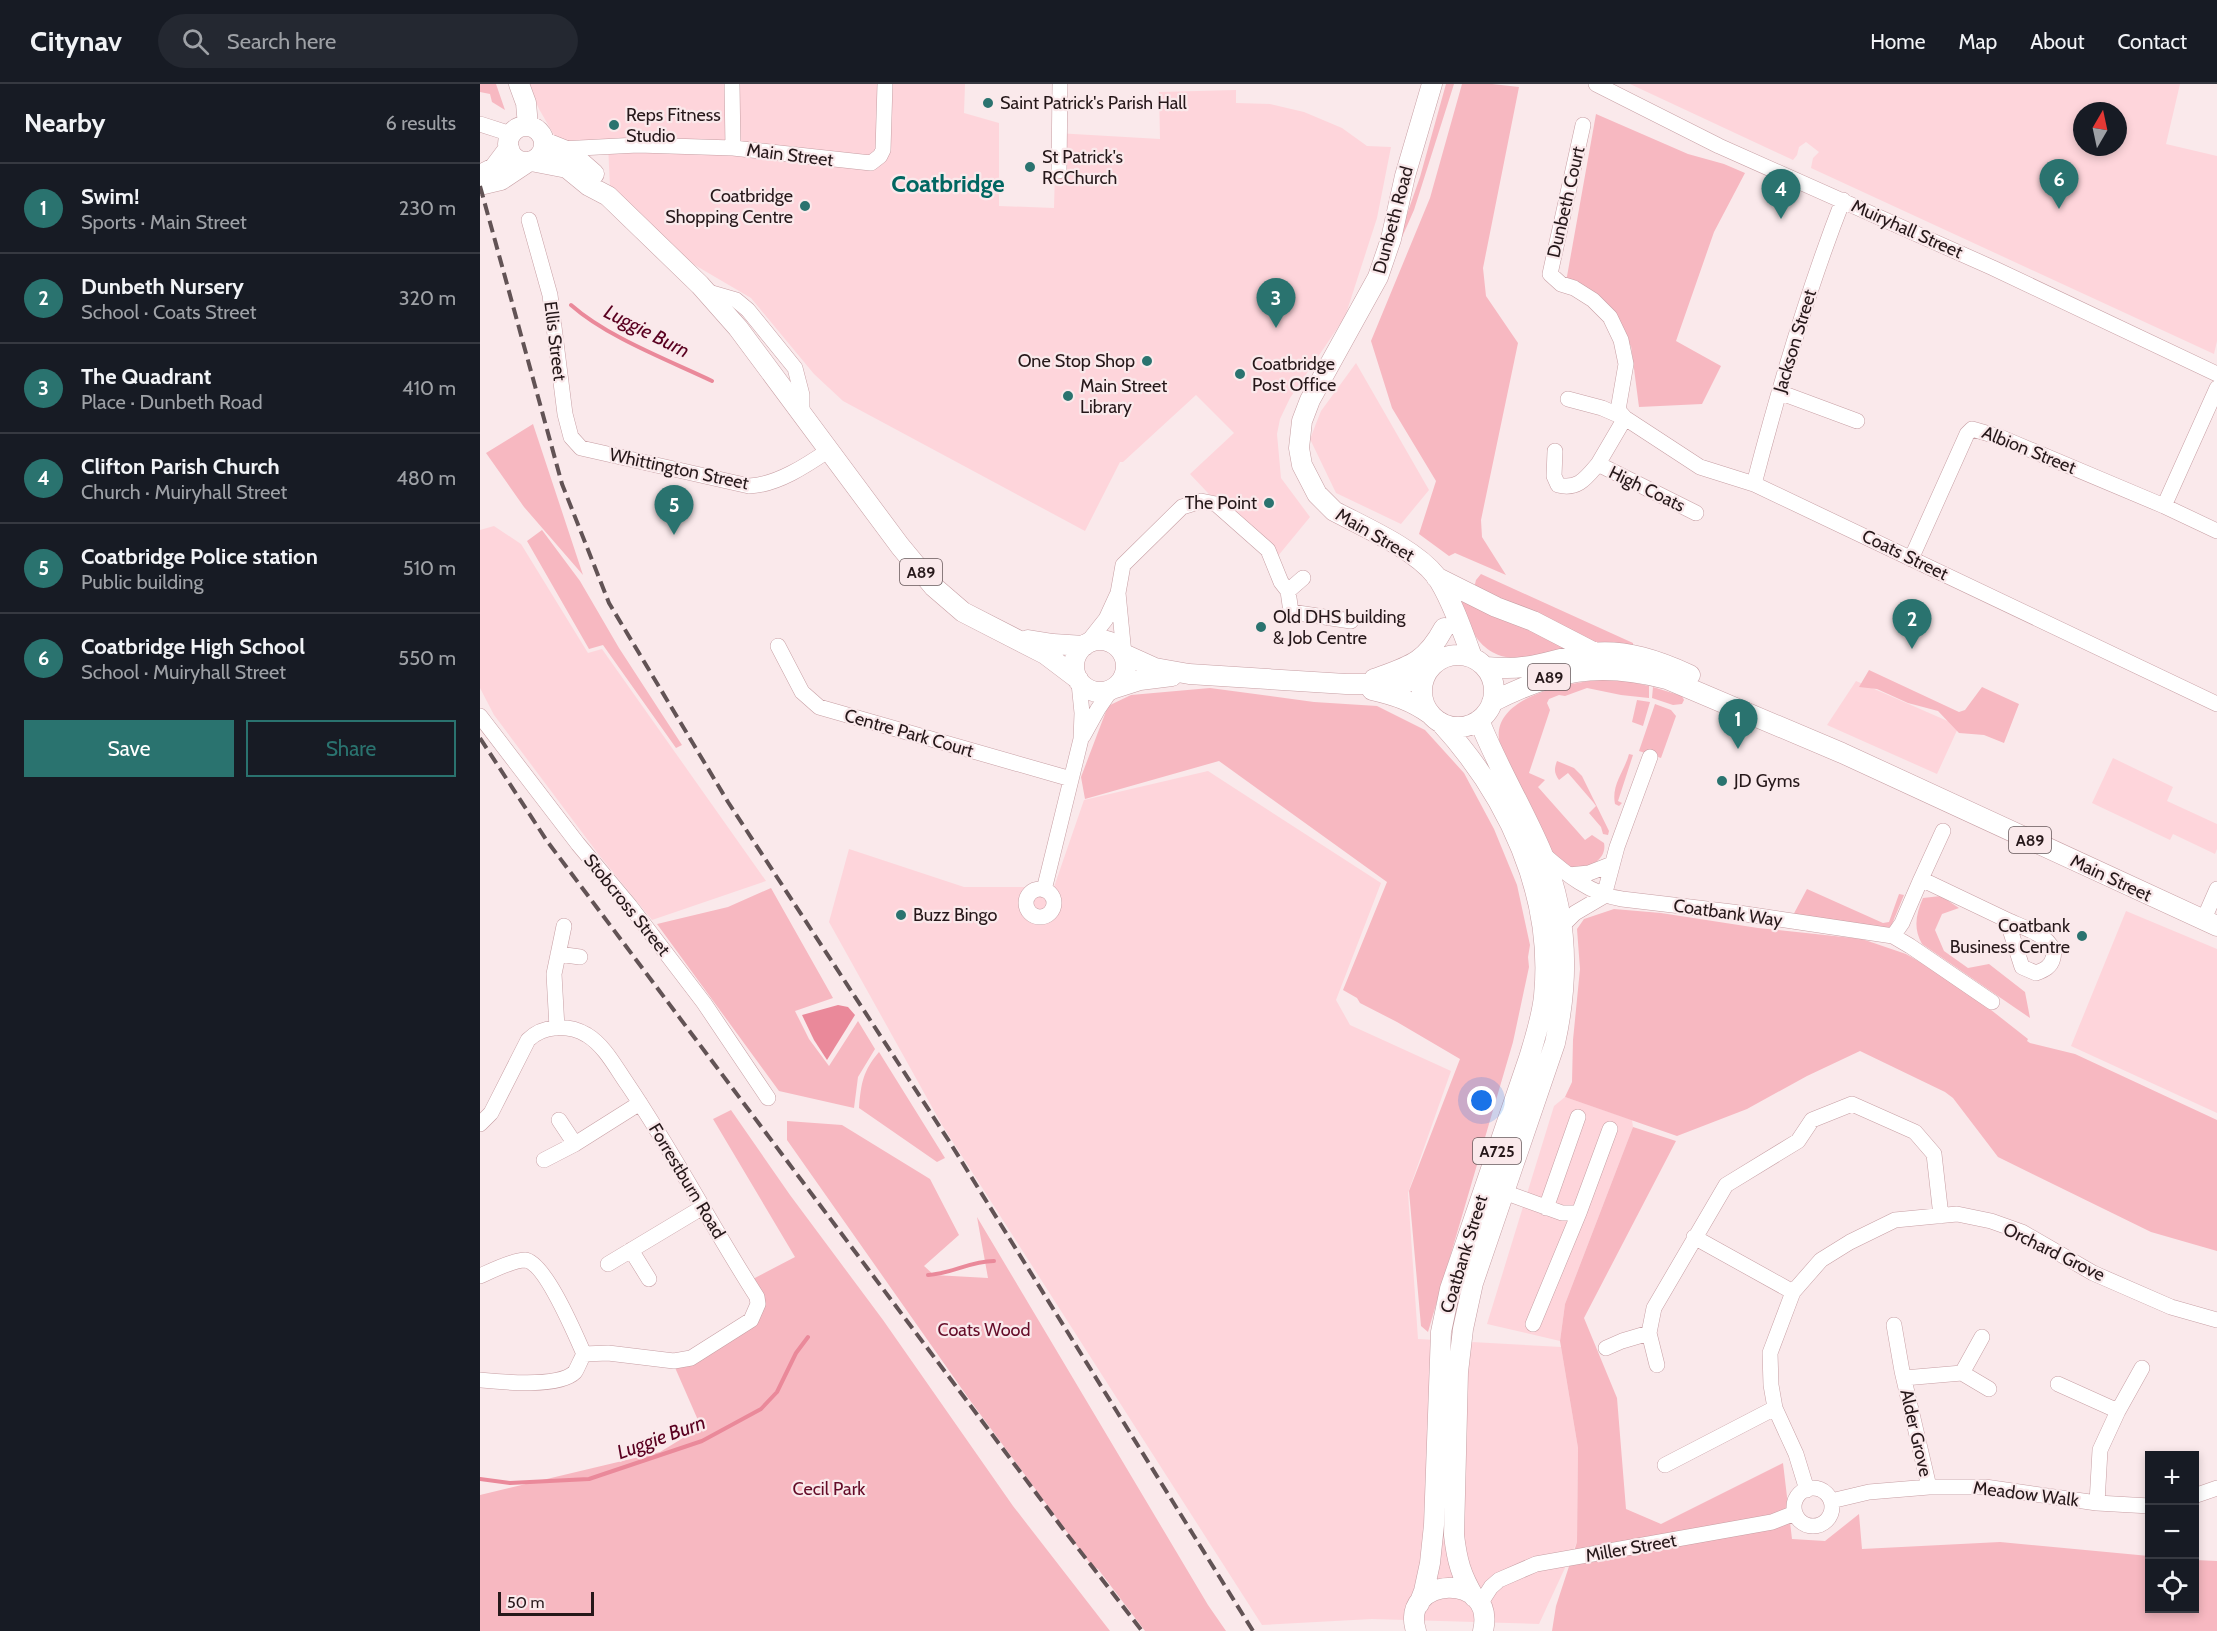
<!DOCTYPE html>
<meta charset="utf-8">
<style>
body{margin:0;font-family:Cabin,sans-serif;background:#242831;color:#f1f3f6}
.controls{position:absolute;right:18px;bottom:18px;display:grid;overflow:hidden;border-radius:0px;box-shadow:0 3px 9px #0003}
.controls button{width:54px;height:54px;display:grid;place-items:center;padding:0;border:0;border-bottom:2px solid #363941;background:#171b24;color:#f1f3f6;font:30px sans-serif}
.compass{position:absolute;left:1593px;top:18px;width:54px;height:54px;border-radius:50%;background:#171b24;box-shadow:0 3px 9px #0003;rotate:9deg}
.scale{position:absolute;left:18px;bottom:15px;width:96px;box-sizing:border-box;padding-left:6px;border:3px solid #26181a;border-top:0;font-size:16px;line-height:21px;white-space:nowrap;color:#26181a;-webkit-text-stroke:4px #fae9eb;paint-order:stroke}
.you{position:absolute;left:1002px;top:1017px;width:21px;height:21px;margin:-15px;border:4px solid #fff;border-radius:50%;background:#1a73e8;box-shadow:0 0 0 9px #1a73e833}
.badge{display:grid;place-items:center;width:39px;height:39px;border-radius:50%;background:#2a736f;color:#fff;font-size:20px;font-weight:700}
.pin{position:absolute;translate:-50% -50px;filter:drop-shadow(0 2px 3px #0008)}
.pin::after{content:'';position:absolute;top:32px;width:21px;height:18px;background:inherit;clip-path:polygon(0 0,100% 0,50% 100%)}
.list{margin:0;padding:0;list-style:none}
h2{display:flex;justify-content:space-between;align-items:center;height:78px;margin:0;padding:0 24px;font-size:26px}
h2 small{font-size:20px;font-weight:400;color:#9ea1a6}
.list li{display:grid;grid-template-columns:39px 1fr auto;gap:18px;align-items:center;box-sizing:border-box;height:90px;padding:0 24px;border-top:2px solid #363941}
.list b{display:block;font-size:22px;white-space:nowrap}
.list p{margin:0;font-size:20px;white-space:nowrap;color:#9ea1a6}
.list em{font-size:20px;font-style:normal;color:#9ea1a6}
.actions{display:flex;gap:12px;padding:18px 24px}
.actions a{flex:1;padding:14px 0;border:2px solid #2a736f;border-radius:0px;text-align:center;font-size:21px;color:#2a736f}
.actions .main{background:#2a736f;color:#fff}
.icon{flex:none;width:33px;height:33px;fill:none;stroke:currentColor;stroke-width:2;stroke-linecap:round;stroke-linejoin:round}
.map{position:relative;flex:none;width:1737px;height:1547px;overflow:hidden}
header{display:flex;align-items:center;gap:36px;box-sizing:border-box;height:84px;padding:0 30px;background:#171b24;border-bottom:2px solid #363941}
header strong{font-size:28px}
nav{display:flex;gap:33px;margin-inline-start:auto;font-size:21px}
.search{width:420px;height:54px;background:#242831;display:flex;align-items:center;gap:15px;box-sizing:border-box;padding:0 21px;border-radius:33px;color:#9ea1a6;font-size:22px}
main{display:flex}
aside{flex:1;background:#171b24}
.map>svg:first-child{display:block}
</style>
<header>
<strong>Citynav</strong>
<div class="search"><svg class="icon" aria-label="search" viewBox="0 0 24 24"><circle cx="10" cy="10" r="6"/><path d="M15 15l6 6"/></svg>Search here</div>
<nav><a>Home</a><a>Map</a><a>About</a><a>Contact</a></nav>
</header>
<main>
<aside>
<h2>Nearby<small>6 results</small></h2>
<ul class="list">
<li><span class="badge">1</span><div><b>Swim!</b><p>Sports · Main Street</p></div><em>230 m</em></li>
<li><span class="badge">2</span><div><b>Dunbeth Nursery</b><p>School · Coats Street</p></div><em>320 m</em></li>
<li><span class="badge">3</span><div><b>The Quadrant</b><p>Place · Dunbeth Road</p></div><em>410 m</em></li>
<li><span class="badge">4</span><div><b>Clifton Parish Church</b><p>Church · Muiryhall Street</p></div><em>480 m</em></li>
<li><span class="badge">5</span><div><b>Coatbridge Police station</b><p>Public building</p></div><em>510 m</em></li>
<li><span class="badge">6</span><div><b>Coatbridge High School</b><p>School · Muiryhall Street</p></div><em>550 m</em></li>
</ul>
<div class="actions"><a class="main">Save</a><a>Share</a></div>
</aside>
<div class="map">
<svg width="1737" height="1547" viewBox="0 0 1737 1547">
<rect width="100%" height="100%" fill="#fae9eb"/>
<path fill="#fed5db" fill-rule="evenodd" d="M 48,0 L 485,0 L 484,29 L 519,39 L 519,122 L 574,124 L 576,49 L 680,55 L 679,8 L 756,6 L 756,19 L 790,20 L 824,28 L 862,44 L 887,62 L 911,63 L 897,134 L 865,233 L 810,314 L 800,335 L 797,350 L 801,394 L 830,433 L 793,478 L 710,390 L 754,349 L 716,311 L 643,378 L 640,378 L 605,447 L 363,317 L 334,290 L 271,214 L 213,180 L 130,104 L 128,60 L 81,63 L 59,25 Z
M 1150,0 L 1700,0 L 1686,60 L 1737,72 L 1737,257 L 1734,270 L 1331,84 L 1333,74 L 1339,68 L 1326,58 L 1319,63 L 1317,71 L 1313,76 ZM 1602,27 L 1638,27 L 1638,63 L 1602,63 Z
M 876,279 L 949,406 L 921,440 L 856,409 L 830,355 L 841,327 Z
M 14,442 L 41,460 L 108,569 L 122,565 L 286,797 L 172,836 L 119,771 L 14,631 L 0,604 L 0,446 Z
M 1376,597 L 1479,642 L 1457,690 L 1347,641 Z
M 1633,674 L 1693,703 L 1687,717 L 1737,740 L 1737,765 L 1735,770 L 1693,750 L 1690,756 L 1612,719 Z
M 728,687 L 901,799 L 856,916 L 870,941 L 971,987 L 928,1109 L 938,1255 L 1081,1263 L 1098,1364 L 1097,1458 L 1059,1540 L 892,1535 L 782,1541 L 462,1041 L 349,838 L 369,765 L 484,803 L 574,803 L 604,716 Z
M 1646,827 L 1737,865 L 1737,1029 L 1591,962 Z
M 1085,1013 L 1152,1036 L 1153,1043 L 1085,1220 L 1080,1257 L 1007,1240 L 1074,1022 Z"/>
<path fill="#f7b8c1" d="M 0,0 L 16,0 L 25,26 L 12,18 L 10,10 L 0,8 Z
M 966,0 L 974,0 L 934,126 L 908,185 L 940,93 Z
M 982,0 L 1012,0 L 1039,3 L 1003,184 L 1006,212 L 1038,259 L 1001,436 L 1002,453 L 1026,491 L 975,469 L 969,472 L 939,450 L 956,397 L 912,324 L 891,257 L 950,114 Z
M 1116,30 L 1208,70 L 1244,80 L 1265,89 L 1234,148 L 1196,257 L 1241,282 L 1222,320 L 1159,323 L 1151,262 L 1086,198 Z
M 53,340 L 103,491 L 44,423 L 6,369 Z
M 62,446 L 100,497 L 139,564 L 202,661 L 196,664 L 123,561 L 109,565 L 47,457 Z
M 1001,490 L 1153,559 L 1153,566 L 1116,562 L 994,504 L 996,496 Z
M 977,511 L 1090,563 C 1059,572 1020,587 996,553 C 988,541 983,524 977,511 Z
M 1389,586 L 1479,628 L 1485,626 L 1502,603 L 1539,620 L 1524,659 L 1504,651 L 1479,649 L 1458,627 L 1428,619 L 1397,605 L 1379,603 Z
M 1127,595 L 1143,596 L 1169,602 L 1169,614 L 1141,611 L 1107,604 L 1085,612 L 1079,611 L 1069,615 L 1067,619 L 1070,626 L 1049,689 L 1065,696 L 1058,703 L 1105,756 L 1112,751 L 1124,759 C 1128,777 1102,790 1087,782 C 1082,779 1077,774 1072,770 L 1020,661 C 1007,611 1093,598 1127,595 Z
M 1173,603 L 1202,612 L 1204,616 L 1202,620 L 1193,621 L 1172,614 Z
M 730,604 L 834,618 L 897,622 L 945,646 L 984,689 L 1014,745 L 1037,801 L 1050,861 L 1048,873 L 1049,883 L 1033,958 L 948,1248 L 941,1242 L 929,1107 L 980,975 L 917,938 L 880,919 L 877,914 L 863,906 L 907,798 L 739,677 L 605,715 L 601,693 L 628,622 L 651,611 Z
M 1157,616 L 1170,618 L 1163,642 L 1152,638 Z
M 1175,620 L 1191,626 L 1196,632 L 1181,674 L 1159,667 Z
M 1149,670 L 1153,671 L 1138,717 L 1142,719 L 1139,722 L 1135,720 C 1131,701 1145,686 1149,670 Z
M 1077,677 L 1094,684 L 1102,692 L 1129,747 L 1128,751 L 1123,750 L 1121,743 L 1109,729 L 1116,722 L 1113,718 L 1088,689 L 1079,696 C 1074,689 1074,685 1077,677 Z
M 291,804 L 353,914 L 315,927 L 329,955 L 349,982 L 378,937 L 395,965 L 378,993 L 374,1024 L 299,1007 L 177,840 L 248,823 Z
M 1327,805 L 1403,839 L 1409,838 L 1419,810 L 1424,811 L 1410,845 L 1311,835 Z
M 1461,812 L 1479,824 L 1462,830 L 1455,846 L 1464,867 L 1488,884 L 1509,880 L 1545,908 L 1550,934 L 1442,860 C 1433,844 1436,830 1443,814 Z
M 1134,825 L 1181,829 L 1278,844 L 1382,855 L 1426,870 L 1478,900 L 1548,955 L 1547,957 L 1550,959 L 1595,970 L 1737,1036 L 1737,1167 L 1671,1148 L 1518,1073 L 1473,1014 L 1465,1008 L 1380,967 L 1327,992 L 1267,1025 L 1197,1052 L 1085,1013 L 1092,998 L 1093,956 L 1100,885 L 1097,845 L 1104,835 Z
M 399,968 L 465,1074 L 457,1078 L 379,1024 C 381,999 383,987 399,968 Z
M 251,1026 L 310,1111 L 403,1236 L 533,1422 L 630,1547 L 0,1547 L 0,1411 L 180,1368 L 221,1343 L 193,1279 L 273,1237 L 269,1197 L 315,1173 L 233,1035 Z
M 307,1037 L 362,1041 L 450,1095 L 479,1151 L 444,1182 L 454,1191 L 508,1194 L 497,1133 L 728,1521 L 746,1547 L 665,1547 L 618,1485 L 612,1482 L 489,1315 L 307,1056 Z
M 1153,1043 L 1196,1057 L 1104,1234 L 1137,1314 L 1146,1425 L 1181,1440 L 1303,1379 L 1312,1455 L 1345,1457 L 1379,1430 L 1382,1465 L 1520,1458 L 1669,1472 L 1670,1524 L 1714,1524 L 1715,1476 L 1737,1477 L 1737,1547 L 1072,1547 L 1076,1522 L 1097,1458 L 1098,1364 L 1080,1257 L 1085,1220 Z"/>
<path fill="#ea899a" d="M 358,921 L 368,923 L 375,931 L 347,976 L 334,956 L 322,931 Z"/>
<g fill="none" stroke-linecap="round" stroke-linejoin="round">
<path stroke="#ea899a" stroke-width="4" d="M 91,221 C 127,253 188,276 232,297
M 448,1191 C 471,1190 490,1177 514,1177
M 0,1395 L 30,1399 L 109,1395 L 222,1357 L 281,1325 L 297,1308 L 316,1269 L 328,1253"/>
<defs>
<path id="minor" d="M 252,0 L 253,64
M 1116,0 L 1239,62 L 1513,184 L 1737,290
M 0,40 L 31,50
M 1103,41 L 1070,190 L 1081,200 L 1094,204 L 1113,216 L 1130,233 L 1141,256 L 1146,280 L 1138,326 L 1145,334 L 1220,383 L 1274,400 L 1737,620
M 80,65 L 158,61 L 253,64 L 391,79 L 400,72 L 403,66 L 405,0
M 579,87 L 580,0
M 49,136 L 70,211 L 85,330 L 91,353 L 101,364 L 269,402 C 297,401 327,381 349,366
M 225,207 L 256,216 L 268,226 L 315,284 L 322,311 L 322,328
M 1299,308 L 1377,337
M 1088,315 L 1122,324 L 1145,334 L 1118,380
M 1075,367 L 1074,392 L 1078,401 C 1098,406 1106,394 1118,380 L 1216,429
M 1274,400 C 1299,304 1327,208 1363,116
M 1684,422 L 1737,304
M 1431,475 L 1487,350 L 1492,345 L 1520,353 L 1684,422 L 1737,447
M 808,507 L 811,528 L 871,537
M 607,559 L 626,535 L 637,511
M 298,562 L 322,608 L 339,623 L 591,695
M 644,570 L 638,509 L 643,481 L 702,423 L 721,417 L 736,420 L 788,466 L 801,498 L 808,507 L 823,494
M 0,632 L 98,760 L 150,822 L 224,919 L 288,1014
M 603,652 L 618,625 L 631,606
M 1062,769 C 1086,790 1110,810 1142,815 L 1252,828 L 1413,852 L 1422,839 L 1441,795 L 1527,836
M 1089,791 L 1109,789 L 1132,780
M 1441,795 L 1463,747
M546 819a14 14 0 1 1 28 0a14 14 0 1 1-28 0Z
M 564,806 L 601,655 L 602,629 L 599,599
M 1124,812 L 1137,763 L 1170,673
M 1527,836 C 1541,843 1578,853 1573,874 C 1571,883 1564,886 1556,889 L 1542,883 Z
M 1723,837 L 1737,805
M 1082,842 L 1095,829 L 1124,812
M 1413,852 L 1430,862 L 1512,918
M 78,870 L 100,873
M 77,944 L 74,890 L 84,842
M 79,1036 L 95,1060
M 0,1040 L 11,1029 L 48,956 C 63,941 88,940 107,951 C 125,962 136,984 148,1001 C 194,1069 232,1143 277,1213 L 278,1220 L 271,1236 L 211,1274 L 194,1277 L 128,1269 L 104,1270
M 64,1076 L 95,1060 L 160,1019
M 1024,1108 L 1082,1129 L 1099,1129 L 1053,1240
M 1066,1124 L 1098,1033
M 1099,1129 L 1130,1045
M 1214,1153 L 1313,1208
M 151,1166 L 169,1195
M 128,1180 L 223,1123
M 0,1192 C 11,1187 33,1176 45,1176 C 65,1178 96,1252 104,1270 C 101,1275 98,1283 95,1288 C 79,1304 21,1298 0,1296
M 1414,1241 L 1422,1287 L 1449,1403
M 1126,1264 L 1142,1257 L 1169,1249
M 1177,1281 L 1169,1249 L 1174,1224 L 1246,1101 L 1318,1057 L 1332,1036 L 1372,1020 L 1435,1048 L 1454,1070 L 1461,1132
M 1482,1289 L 1509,1305
M 1424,1294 L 1482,1289 L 1502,1253
M 1578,1300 L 1638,1327
M 1185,1381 L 1295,1324
M1314 1423a19 19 0 1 1 38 0a19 19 0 1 1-38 0Z
M 1327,1406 L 1316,1370 L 1295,1324 L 1291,1301 L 1290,1269 L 1313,1208 L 1341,1176 L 1370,1158 L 1415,1136 L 1477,1130 L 1511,1137 L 1542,1148 L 1613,1189 L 1691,1223 L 1737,1236
M 1714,1412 L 1737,1404
M 1351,1417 L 1389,1408 L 1449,1403 L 1505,1403 L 1617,1419 L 1670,1422
M 1617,1419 L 1620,1366 L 1638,1327 L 1662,1284
M 1000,1520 L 1011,1503 L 1019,1496 L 1056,1480 L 1292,1438 L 1315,1429"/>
<path id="major" d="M 39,0 L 46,19 L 48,42
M 952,0 L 925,92 L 911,155 L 898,193 L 830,316 L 822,337 L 819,364 L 822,381 L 837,410 L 854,427 C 884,443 935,465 956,492 C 970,511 984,551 992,573
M28 60a18 18 0 1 1 36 0a18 18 0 1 1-36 0Z
M 64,58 L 89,68 L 114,90
M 51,77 L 87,84 L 109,102 L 128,112 L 220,201 L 258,244 L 420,462 L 454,503 L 483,528 L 565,570 L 598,595
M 0,91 L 14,84 L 29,64
M 0,101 L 21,96 L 48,78
M 956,493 L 1016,523 L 1053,537 L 1113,568
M594 582a26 26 0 1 1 52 0a26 26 0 1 1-52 0Z
M 548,556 L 573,560 L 604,562
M 644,570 L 675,584 L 709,590 L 866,600 L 925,599 L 945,592
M942 607a36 36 0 1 1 72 0a36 36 0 1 1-72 0Z
M 1005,583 C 1018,584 1030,585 1043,583 C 1066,581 1088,571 1111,569 C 1146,565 1179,577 1210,591
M 894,595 C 930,582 945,579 964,544
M 635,604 L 660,596 L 692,592
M 892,606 C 914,611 932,617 950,630
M 1012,618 C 1075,586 1118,577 1187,595 L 1362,669 L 1737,842
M 994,1513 C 981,1491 977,1477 974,1451 L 978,1288 L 983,1245 L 993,1199 L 1075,959 C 1089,896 1088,830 1062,769 C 1043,724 1017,682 999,636
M 939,1520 L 944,1507 L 950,1479 L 954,1441 L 961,1248 L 970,1205 L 1049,974 C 1055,954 1062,933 1064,912 C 1074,810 1028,712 960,638
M 936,1547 C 919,1492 1017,1487 1003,1547"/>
</defs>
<use href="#minor" stroke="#c79fa4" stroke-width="16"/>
<use href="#major" stroke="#c79fa4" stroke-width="21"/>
<use href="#minor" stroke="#fff" stroke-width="15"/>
<use href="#major" stroke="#fff" stroke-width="20"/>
<path stroke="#625355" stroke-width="4" stroke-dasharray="12 6" stroke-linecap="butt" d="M 0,102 L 82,400 L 129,519 L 248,718 L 469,1057 L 773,1547
M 0,654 L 67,757 L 583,1445 L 662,1547"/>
</g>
<g fill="#2a736f" stroke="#fae9eb" stroke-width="2">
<circle cx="508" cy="19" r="6"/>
<circle cx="134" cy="41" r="6"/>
<circle cx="550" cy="83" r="6"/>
<circle cx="325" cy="122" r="6"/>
<circle cx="667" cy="277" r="6"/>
<circle cx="760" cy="290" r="6"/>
<circle cx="588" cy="312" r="6"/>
<circle cx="789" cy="419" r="6"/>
<circle cx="781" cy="543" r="6"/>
<circle cx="1242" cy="697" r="6"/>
<circle cx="421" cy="831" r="6"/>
<circle cx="1602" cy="852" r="6"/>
</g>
<g text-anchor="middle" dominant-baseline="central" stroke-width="4.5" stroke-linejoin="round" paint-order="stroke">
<g fill="#fae9eb" stroke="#665759" stroke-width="1.5">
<rect x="420" y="475" width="42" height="26" rx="4.5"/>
<rect x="1048" y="580" width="42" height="26" rx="4.5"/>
<rect x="1529" y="743" width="42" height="26" rx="4.5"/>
<rect x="993" y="1054" width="48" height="26" rx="4.5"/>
</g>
<g font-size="16" font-weight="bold" fill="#26181a">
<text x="441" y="488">A89</text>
<text x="1069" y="593">A89</text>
<text x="1550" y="756">A89</text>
<text x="1017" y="1067">A725</text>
</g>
<g font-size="18" fill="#26181a" stroke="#fae9eb" text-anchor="start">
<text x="520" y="19">Saint Patrick's Parish Hall</text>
<text x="146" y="31">Reps Fitness<tspan x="146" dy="21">Studio</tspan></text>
<text x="562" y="73">St Patrick's<tspan x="562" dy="21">RCChurch</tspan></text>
<text x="313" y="112" text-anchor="end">Coatbridge<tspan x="313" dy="21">Shopping Centre</tspan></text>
<text x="655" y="277" text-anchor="end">One Stop Shop</text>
<text x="772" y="280">Coatbridge<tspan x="772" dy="21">Post Office</tspan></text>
<text x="600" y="302">Main Street<tspan x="600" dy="21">Library</tspan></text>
<text x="777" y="419" text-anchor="end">The Point</text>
<text x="793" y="533">Old DHS building<tspan x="793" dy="21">&amp; Job Centre</tspan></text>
<text x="1254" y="697">JD Gyms</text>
<text x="433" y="831">Buzz Bingo</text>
<text x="1590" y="842" text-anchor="end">Coatbank<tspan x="1590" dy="21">Business Centre</tspan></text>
</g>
<g font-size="18" fill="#26181a" stroke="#fae9eb">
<text transform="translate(310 71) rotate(7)">Main Street</text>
<text transform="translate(1086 118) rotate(-77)">Dunbeth Court</text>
<text transform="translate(913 136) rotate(-75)">Dunbeth Road</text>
<text transform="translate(1427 145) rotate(24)">Muiryhall Street</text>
<text transform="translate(75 257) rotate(83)">Ellis Street</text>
<text transform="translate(1315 257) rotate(-73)">Jackson Street</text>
<text transform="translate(1549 366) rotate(22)">Albion Street</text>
<text transform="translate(199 385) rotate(12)">Whittington Street</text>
<text transform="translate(1167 405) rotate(26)">High Coats</text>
<text transform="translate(895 451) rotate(30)">Main Street</text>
<text transform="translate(1425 471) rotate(26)">Coats Street</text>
<text transform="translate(429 649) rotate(16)">Centre Park Court</text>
<text transform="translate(1631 794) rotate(25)">Main Street</text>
<text transform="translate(147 821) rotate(51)">Stobcross Street</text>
<text transform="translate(1248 829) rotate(8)">Coatbank Way</text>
<text transform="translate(207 1097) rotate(59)">Forrestburn Road</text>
<text transform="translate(1574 1168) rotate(26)">Orchard Grove</text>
<text transform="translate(984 1170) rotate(-73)">Coatbank Street</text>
<text transform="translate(1436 1349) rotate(77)">Alder Grove</text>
<text transform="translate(1546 1410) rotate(7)">Meadow Walk</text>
<text transform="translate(1151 1464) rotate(-10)">Miller Street</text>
</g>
<g font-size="18" fill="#640c28" stroke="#fae9eb">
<text x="504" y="1246">Coats Wood</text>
<text x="349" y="1405">Cecil Park</text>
</g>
<g font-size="20" font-style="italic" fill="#5a0020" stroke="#fae9eb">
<text transform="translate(167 247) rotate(27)">Luggie Burn</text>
<text transform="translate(181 1353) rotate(-20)">Luggie Burn</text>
</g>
<g font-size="24" font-weight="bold" fill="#006661" stroke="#fae9eb">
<text x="468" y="99">Coatbridge</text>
</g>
</g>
</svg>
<div class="controls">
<button>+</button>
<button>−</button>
<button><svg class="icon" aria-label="locate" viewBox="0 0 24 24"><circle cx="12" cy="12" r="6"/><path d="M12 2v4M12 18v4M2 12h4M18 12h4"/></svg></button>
</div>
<svg class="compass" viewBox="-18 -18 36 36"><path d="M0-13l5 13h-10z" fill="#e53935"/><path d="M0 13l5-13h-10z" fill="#9ea1a6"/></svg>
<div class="scale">50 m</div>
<div class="you"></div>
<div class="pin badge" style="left:1258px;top:665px">1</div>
<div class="pin badge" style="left:1432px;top:565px">2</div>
<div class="pin badge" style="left:796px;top:244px">3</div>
<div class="pin badge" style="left:1301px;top:135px">4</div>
<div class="pin badge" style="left:194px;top:451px">5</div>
<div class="pin badge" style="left:1579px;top:125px">6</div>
</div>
</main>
